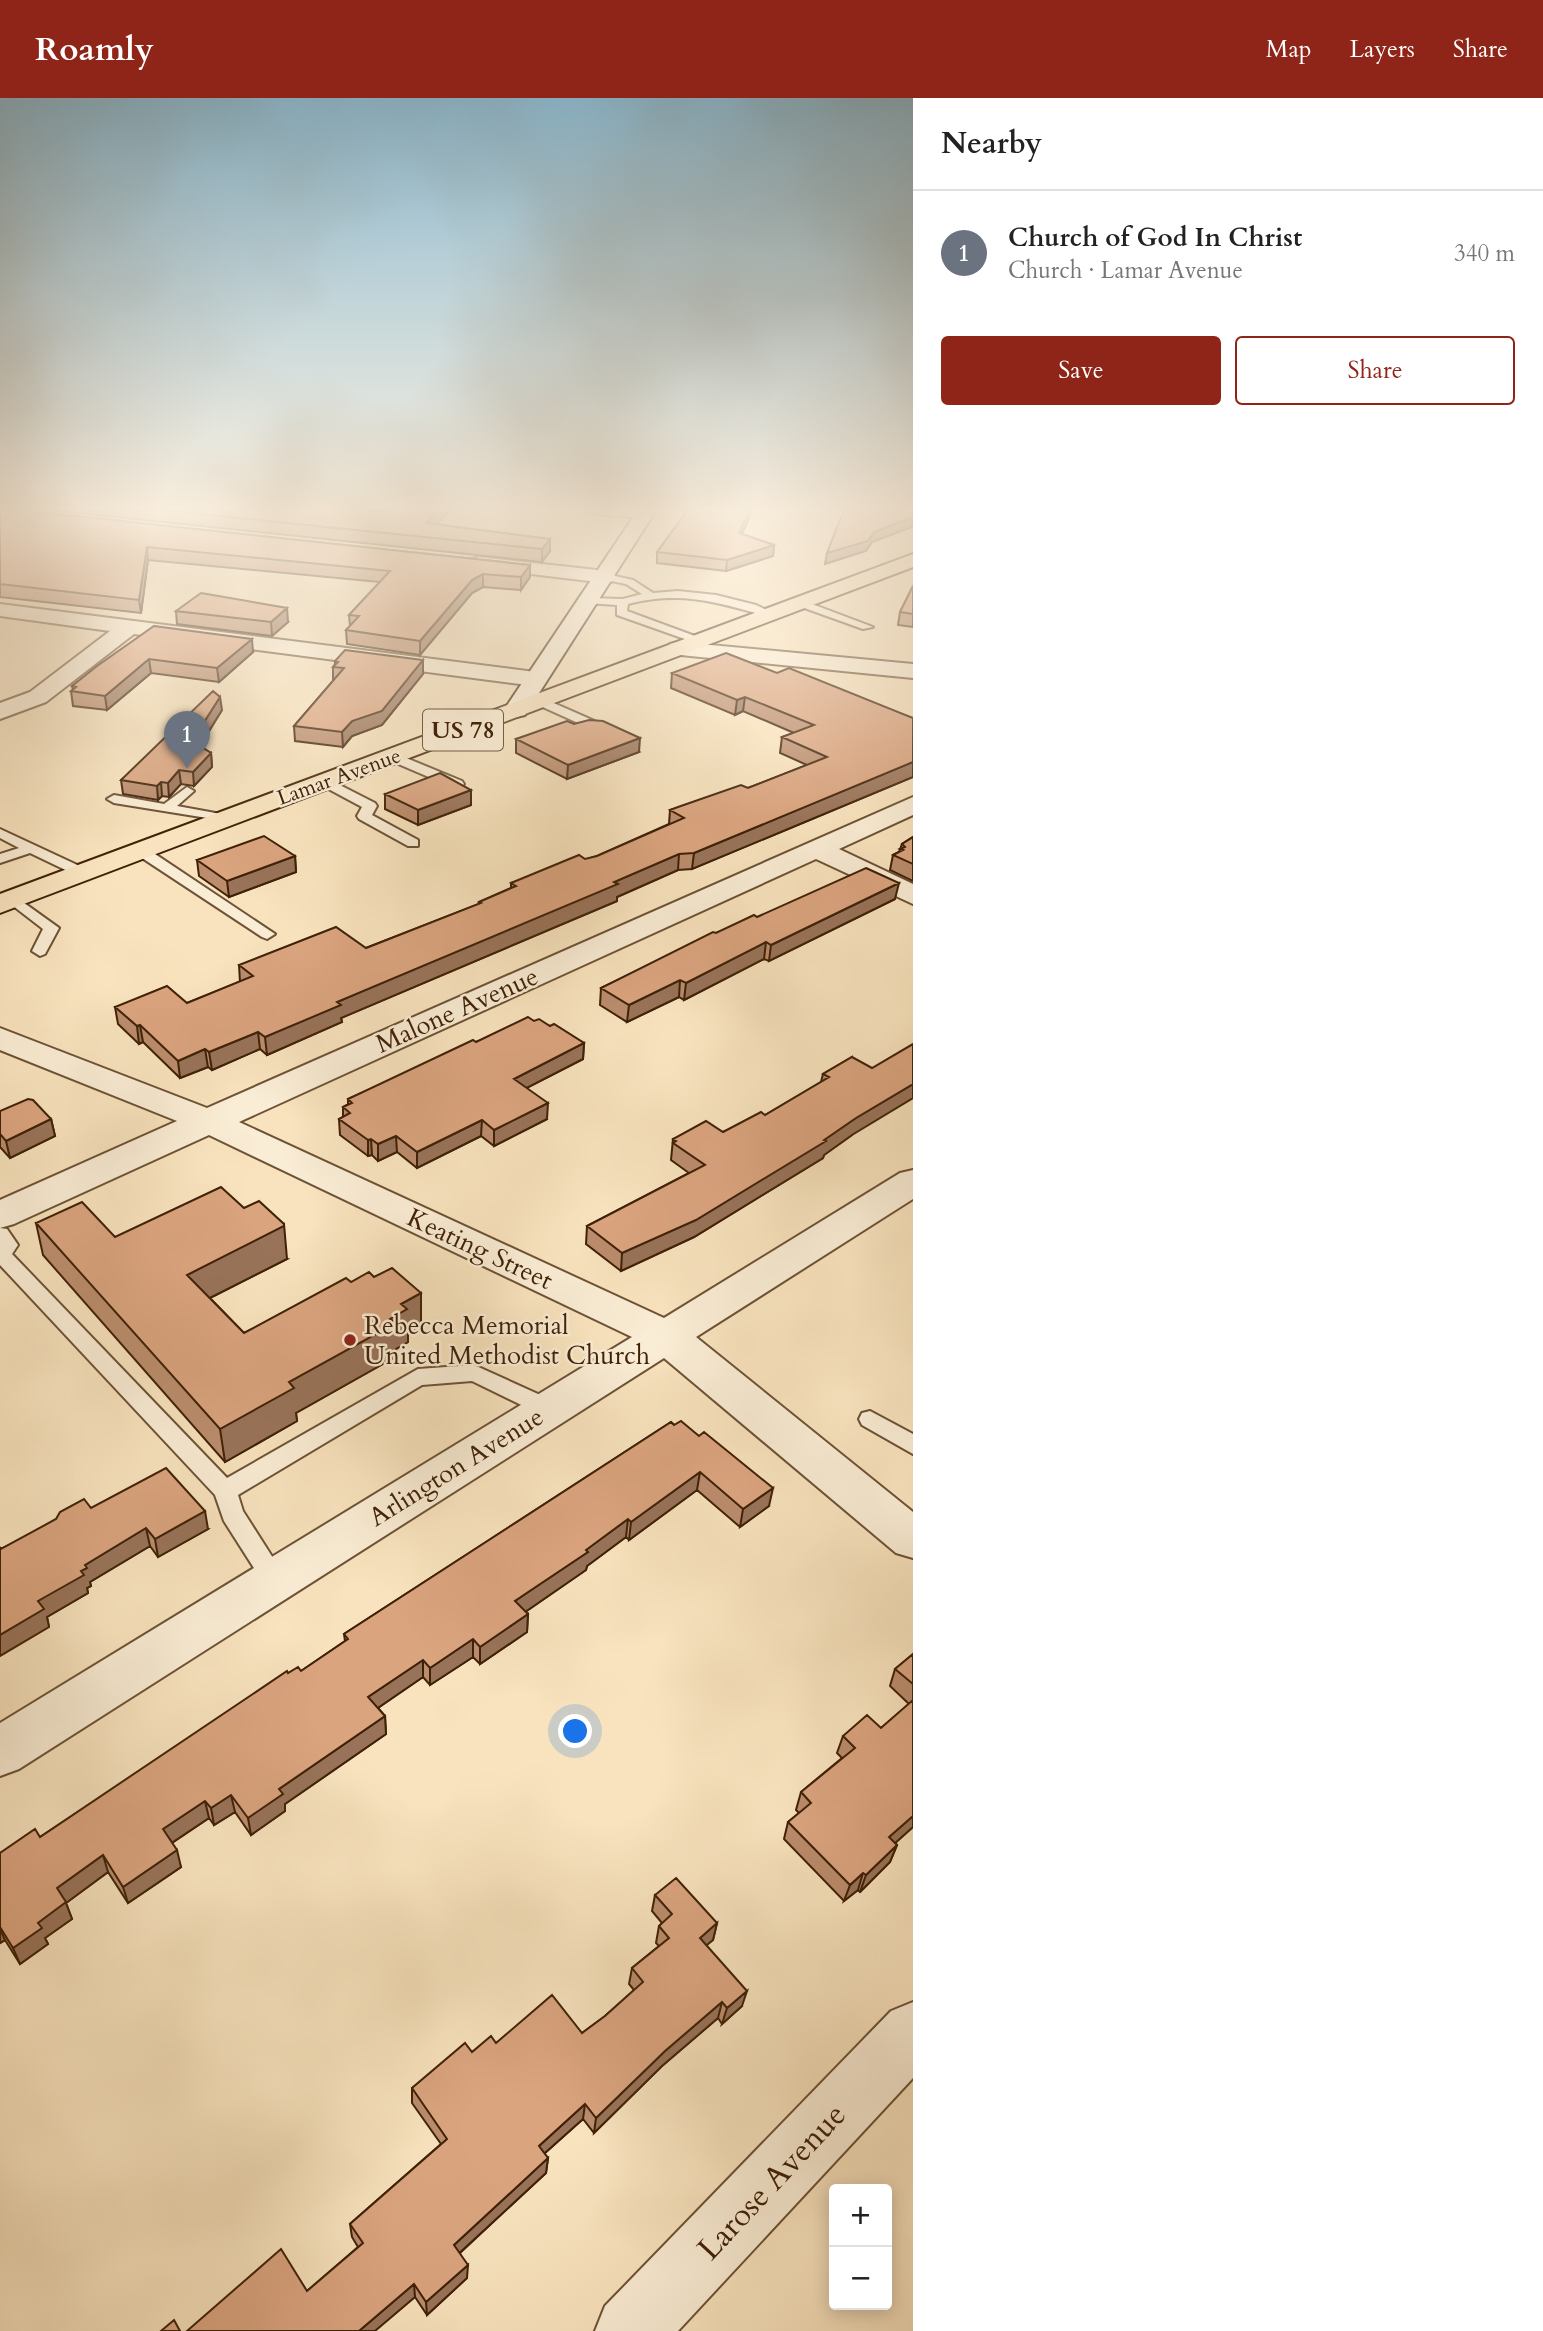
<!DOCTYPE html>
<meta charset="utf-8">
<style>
body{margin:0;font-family:Cardo,serif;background:#f2f2f2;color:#222}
.controls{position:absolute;right:21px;bottom:21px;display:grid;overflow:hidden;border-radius:7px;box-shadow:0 4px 18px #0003}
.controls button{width:63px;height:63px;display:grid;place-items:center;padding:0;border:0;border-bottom:2px solid #e0e0e0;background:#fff;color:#222;font:35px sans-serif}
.you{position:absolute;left:576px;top:1634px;width:24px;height:24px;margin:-18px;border:5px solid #fff;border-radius:50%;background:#1a73e8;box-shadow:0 0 0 10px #1a73e833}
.badge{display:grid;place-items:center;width:46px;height:46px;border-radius:50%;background:#8f2418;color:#fff;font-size:23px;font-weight:700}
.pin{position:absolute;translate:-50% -58px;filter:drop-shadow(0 2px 4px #0008)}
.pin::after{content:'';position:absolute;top:37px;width:24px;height:21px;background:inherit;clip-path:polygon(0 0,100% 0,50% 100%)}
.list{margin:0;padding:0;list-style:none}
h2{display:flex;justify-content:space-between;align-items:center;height:91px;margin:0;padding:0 28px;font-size:30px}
h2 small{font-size:23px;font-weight:400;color:#767676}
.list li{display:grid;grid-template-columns:46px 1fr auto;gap:21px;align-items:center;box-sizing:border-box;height:126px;padding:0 28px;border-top:2px solid #e0e0e0}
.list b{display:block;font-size:26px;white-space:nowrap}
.list p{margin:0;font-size:23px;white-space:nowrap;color:#767676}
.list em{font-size:23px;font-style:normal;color:#767676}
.actions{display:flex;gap:14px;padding:21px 28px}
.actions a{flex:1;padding:16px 0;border:2px solid #8f2418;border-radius:7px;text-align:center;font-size:24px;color:#8f2418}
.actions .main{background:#8f2418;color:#fff}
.map{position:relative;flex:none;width:913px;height:2233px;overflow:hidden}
header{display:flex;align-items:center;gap:42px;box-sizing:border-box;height:98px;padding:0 35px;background:#8f2418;color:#fff}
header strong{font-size:33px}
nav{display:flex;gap:38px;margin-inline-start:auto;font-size:24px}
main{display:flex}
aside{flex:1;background:#fff}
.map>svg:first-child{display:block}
</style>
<header>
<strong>Roamly</strong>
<nav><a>Map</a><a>Layers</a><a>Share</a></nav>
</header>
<main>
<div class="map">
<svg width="913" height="2233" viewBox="0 0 913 2233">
<rect width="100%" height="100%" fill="#f8e3be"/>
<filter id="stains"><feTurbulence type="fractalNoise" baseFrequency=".00286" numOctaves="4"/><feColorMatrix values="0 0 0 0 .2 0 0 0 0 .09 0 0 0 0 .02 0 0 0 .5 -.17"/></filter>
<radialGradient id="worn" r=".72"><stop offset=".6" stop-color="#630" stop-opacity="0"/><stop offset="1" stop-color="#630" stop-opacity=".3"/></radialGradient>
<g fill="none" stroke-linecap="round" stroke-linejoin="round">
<defs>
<path id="service" d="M 606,476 L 633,482 L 653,495 L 678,493 L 716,497 L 756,507 L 775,516 L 770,519 C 719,505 682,492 628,506 L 627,513 L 703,541 L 705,543 L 699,546 L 617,517 L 617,507 L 585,505 L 584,503 L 589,500 L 623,501 L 642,496 L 626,486 L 602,481 L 601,479 Z
M 796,503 L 804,503 L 873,529 L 863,531 L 796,507 Z
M 540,599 L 606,628 L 608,631 L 606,634 L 598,634 L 536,606 L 536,600 Z
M 394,655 L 462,683 L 464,686 L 462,689 L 452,689 L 389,662 L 388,659 Z
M 326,680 L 375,705 L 377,708 L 372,717 L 418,742 L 418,748 L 408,748 L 359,721 L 357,718 L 362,709 L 321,687 L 321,681 Z
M 187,689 L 194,693 L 177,708 L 232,718 L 232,724 L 114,705 L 107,701 L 114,697 L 164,706 Z
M 0,731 L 88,772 L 90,775 L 88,778 L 78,778 L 30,755 L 0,765 L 0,756 L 19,750 L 0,740 Z
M 141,749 L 146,750 L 275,836 L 267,841 L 262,839 L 136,756 L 134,753 Z
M 13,797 L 59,830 L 45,856 L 40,858 L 32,853 L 43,831 L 8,804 L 6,801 Z
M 0,1130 L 7,1131 L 18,1147 L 12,1156 L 227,1380 L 418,1271 L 474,1267 L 558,1305 L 561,1311 L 558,1317 L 550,1319 L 542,1317 L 472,1283 L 422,1287 L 238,1397 L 243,1413 L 287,1482 L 284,1489 L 275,1492 L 266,1489 L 224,1423 L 215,1397 L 0,1167 Z
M 870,1313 L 913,1336 L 913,1356 L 862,1327 L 859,1321 L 862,1315 Z"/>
<path id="minor" d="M 581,409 L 647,409 L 655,414 C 648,423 588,418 581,409 Z
M 479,459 L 606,473 L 613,475 L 616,479 L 613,483 L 606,485 L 472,469 L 469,465 L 472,461 Z
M 0,506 L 535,574 L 543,576 L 547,581 L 543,586 L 535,588 L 134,536 L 46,604 L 0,621 L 0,605 L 30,594 L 110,533 L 0,518 Z
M 678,544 L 913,566 L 913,580 L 670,556 L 667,551 L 670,546 Z
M 913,699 L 913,717 L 839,751 L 913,786 L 913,806 L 816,761 L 239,1024 L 664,1220 L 900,1075 L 913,1072 L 913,1101 L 696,1239 L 913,1414 L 913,1460 L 896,1455 L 664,1260 L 19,1671 L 0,1678 L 0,1625 L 632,1239 L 209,1037 L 14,1126 L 0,1130 L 0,1102 L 177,1023 L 0,952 L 0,930 L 207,1010 Z
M 913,1904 L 913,1980 L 678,2233 L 595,2233 L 605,2208 L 891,1913 Z"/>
<path id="secondary" d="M 640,409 L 658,409 L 525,617 L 516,619 L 507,617 L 504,612 Z"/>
<path id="primary" d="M 913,456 L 913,469 L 0,815 L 0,796 Z"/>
</defs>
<use href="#service" stroke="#6d5235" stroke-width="4"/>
<use href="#minor" stroke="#6d5235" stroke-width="4"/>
<use href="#secondary" stroke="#3f2107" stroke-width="4"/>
<use href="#primary" stroke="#3f2107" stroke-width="4"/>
<use href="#service" fill="#faedd5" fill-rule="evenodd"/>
<use href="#minor" fill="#faedd5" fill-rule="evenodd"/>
<use href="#secondary" fill="#faedd5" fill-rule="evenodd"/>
<use href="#primary" fill="#f8e3be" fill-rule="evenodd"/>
</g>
<path fill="#bb8d6d" stroke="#3f2107" stroke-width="2" d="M 22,409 L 453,409 L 436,427 L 550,453 L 542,464 Z
M 690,409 L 754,409 L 742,436 L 774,447 L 773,458 L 726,473 L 657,465 L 657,454 Z
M 0,410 L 530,467 L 530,479 L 521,492 L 483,489 L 472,495 L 420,557 L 347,546 L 346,532 L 350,528 L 349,517 L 380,484 L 148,462 L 141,515 L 0,499 Z
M 913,488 L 913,529 L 898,527 L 900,514 Z
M 176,513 L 288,524 L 272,538 L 177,526 Z
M 154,528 L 253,554 L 219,584 L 151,575 L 107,612 L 73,608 L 71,593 L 73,592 L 72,588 Z
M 335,563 L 423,576 L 382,627 L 352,638 L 343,649 L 295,643 L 294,628 L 333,583 L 333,569 L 335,566 Z
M 672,575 L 777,575 L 913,620 L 913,679 L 692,771 L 678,772 L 617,799 L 617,803 L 341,920 L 342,924 L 267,957 L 260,951 L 212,972 L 208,969 L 180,980 L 143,944 L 139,946 L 118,926 L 115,909 L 187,905 L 240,884 L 239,867 L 366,850 L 479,806 L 479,804 L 511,790 L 511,785 L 597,758 L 669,726 L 670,712 L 748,690 L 807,667 L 780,655 L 782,639 L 794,635 L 743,613 L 735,617 L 671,590 Z
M 222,612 L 200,648 L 211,655 L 212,669 L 194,688 L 181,686 L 169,699 L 162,698 L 158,702 L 123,696 L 121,682 Z
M 574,626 L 639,654 L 567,681 L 516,655 L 516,641 Z
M 385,696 L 471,707 L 418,727 L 385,711 Z
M 913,739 L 913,783 L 890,772 L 893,757 L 899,754 L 902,746 Z
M 295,758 L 296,774 L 229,799 L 199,778 L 197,762 Z
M 895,801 L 769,863 L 764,861 L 684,902 L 679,899 L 627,924 L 600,907 L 601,890 L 716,835 L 757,819 Z
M 534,923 L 550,928 L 584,945 L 583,961 L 526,990 L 547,1021 L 494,1048 L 481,1038 L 417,1070 L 397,1054 L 378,1063 L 372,1057 L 368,1058 L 340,1037 L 339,1021 L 343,1019 L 343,1009 L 348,1006 L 348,1001 L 476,944 Z
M 852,959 L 852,1037 L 824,1057 L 823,1060 L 694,1139 L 621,1173 L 586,1146 L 587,1128 L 689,1075 L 671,1062 L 673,1041 L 723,1034 L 765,1017 L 821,984 L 823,976 Z
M 0,1013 L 51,1021 L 55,1038 L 10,1060 L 0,1049 Z
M 36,1125 L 115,1139 L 287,1161 L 210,1200 L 244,1235 L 351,1184 L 421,1228 L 408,1235 L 408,1244 L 396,1251 L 397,1258 L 296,1315 L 297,1323 L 225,1364 L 43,1157 Z
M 671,1324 L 769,1408 L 740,1429 L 697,1392 L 629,1442 L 626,1439 L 587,1468 L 586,1472 L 525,1514 L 528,1516 L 527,1534 L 480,1566 L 473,1559 L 430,1587 L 423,1579 L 378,1610 L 385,1618 L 386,1636 L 285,1706 L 285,1713 L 251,1737 L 235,1714 L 214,1727 L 209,1720 L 172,1745 L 181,1769 L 128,1805 L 108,1774 L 66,1805 L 72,1821 L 45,1840 L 48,1846 L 20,1866 L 5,1842 L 0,1845 L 0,1755 L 40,1739 L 288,1575 L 301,1573 L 345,1543 L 344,1536 Z
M 91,1410 L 208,1431 L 158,1459 L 150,1448 L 90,1484 L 91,1488 L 87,1490 L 88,1495 L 47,1519 L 49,1529 L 1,1451 Z
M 913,1556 L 913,1729 L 895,1745 L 897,1747 L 890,1764 L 860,1794 L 858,1792 L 844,1803 L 784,1741 L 788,1724 L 799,1715 L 796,1712 L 801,1694 L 842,1660 L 837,1655 L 843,1638 L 881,1630 L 909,1606 L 890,1588 L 895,1571 Z
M 655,1797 L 717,1825 L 713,1842 L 706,1847 L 742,1908 L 722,1926 L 718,1920 L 662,1968 L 594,2035 L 583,2021 L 544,2056 L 548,2060 L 546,2075 L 460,2155 L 467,2180 L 427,2217 L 415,2199 L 307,2193 L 358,2149 L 352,2139 L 350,2126 L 441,2046 L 412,2005 L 412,1990 L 472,1954 L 496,1945 L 582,1935 L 605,1918 L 634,1892 L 629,1886 L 632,1870 L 659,1848 L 656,1845 L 659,1828 L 662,1825 L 652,1813 Z"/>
<path fill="#997359" stroke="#3f2107" stroke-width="2" d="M 442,409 L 453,409 L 427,437 L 426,425 Z
M 751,409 L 754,409 L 737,446 L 739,435 Z
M 913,419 L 912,429 L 872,444 L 866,453 L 825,466 L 827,455 L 874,434 Z
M 550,441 L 550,453 L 542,464 L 542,451 Z
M 774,447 L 773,458 L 726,473 L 727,462 Z
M 147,449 L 148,462 L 141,515 L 139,502 Z
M 530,467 L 530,479 L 521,492 L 521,479 Z
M 483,476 L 483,489 L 472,495 L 420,557 L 420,543 L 472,482 Z
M 287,510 L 288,524 L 272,538 L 271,524 Z
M 252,541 L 253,554 L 219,584 L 217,570 Z
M 149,561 L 151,575 L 107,612 L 105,598 Z
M 423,562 L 423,576 L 382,627 L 352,638 L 343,649 L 342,634 L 352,623 Z
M 220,599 L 222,612 L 194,657 L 192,643 Z
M 745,599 L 743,613 L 735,617 L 737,602 Z
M 640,640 L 639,654 L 567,681 L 568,667 Z
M 211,655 L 212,669 L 194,688 L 193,674 Z
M 913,664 L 913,679 L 692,771 L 694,755 Z
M 179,672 L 181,686 L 169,699 L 168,685 Z
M 161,684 L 162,698 L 158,702 L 157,688 Z
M 471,692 L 471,707 L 418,727 L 418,712 Z
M 679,756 L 678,772 L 617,799 L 617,803 L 341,920 L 342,924 L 267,957 L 265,939 L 337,904 Z
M 295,758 L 296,774 L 229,799 L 227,783 Z
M 899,785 L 895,801 L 769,863 L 771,847 Z
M 766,844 L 764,861 L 684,902 L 686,885 Z
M 680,882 L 679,899 L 627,924 L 629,907 Z
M 140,927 L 143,944 L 139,946 L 137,928 Z
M 258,934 L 260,951 L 212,972 L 209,954 Z
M 584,945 L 583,961 L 513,997 L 514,981 Z
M 205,951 L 208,969 L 180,980 L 178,963 Z
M 913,986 L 913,1000 L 852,1037 L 824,1057 L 823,1060 L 694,1139 L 621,1173 L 622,1155 L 824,1042 L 856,1020 Z
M 548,1005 L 547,1021 L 494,1048 L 494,1032 Z
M 51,1021 L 55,1038 L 10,1060 L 6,1043 Z
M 482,1022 L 481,1038 L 417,1070 L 417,1054 Z
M 396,1038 L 397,1054 L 378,1063 L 378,1046 Z
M 371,1041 L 372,1057 L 368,1058 L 368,1042 Z
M 284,1126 L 287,1161 L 192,1209 L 187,1177 Z
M 421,1195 L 421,1228 L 408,1235 L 408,1244 L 396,1251 L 397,1258 L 296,1315 L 297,1323 L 225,1364 L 220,1331 L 289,1284 L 390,1221 L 401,1206 Z
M 700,1374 L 697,1392 L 629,1442 L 631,1424 Z
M 773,1390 L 769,1408 L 740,1429 L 743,1411 Z
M 205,1413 L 208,1431 L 158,1459 L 155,1441 Z
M 628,1421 L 626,1439 L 587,1468 L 586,1472 L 515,1521 L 515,1503 Z
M 146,1430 L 150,1448 L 90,1484 L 91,1488 L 87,1490 L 88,1495 L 47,1519 L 49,1529 L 0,1558 L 0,1537 L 38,1503 L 81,1473 L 85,1467 Z
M 528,1516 L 527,1534 L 480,1566 L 480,1549 Z
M 473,1541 L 473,1559 L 430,1587 L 430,1570 Z
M 423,1562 L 423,1579 L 369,1616 L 368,1599 Z
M 385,1618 L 386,1636 L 285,1706 L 285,1713 L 251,1737 L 248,1720 L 279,1691 Z
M 231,1697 L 235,1714 L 214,1727 L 211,1710 Z
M 205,1703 L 209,1720 L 167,1748 L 163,1731 Z
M 913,1718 L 913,1729 L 883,1756 L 889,1739 Z
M 897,1747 L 890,1764 L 860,1794 L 866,1777 Z
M 177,1752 L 181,1769 L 128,1805 L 123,1789 Z
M 103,1757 L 108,1774 L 66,1805 L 72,1821 L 45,1840 L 48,1846 L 20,1866 L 13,1850 L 38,1825 L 57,1790 Z
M 863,1775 L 858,1792 L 844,1803 L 850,1787 Z
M 717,1825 L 713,1842 L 696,1856 L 700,1840 Z
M 0,1831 L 5,1842 L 0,1845 Z
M 747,1893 L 742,1908 L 722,1926 L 727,1910 Z
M 722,1904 L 718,1920 L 662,1968 L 594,2035 L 596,2020 L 665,1953 Z
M 585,2006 L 583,2021 L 537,2062 L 539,2048 Z
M 548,2060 L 546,2075 L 454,2160 L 454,2147 Z
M 468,2167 L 467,2180 L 427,2217 L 426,2204 Z
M 414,2186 L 415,2199 L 375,2233 L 359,2233 Z"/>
<path fill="#daa47f" stroke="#3f2107" stroke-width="2" d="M 133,409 L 442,409 L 426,425 L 550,441 L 542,451 Z
M 690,409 L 751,409 L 739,435 L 774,447 L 727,462 L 657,454 Z
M 845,409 L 913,409 L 913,419 L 874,434 L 868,443 L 827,455 Z
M 0,410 L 530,467 L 521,479 L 483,476 L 472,482 L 420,543 L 346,532 L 359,518 L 349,517 L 390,473 L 147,449 L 139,502 L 0,486 Z
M 913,488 L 913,516 L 900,514 Z
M 201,495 L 287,510 L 271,524 L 176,513 Z
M 154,528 L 252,541 L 217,570 L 149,561 L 105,598 L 71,593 L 76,589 L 72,588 L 97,568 Z
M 345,552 L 423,562 L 382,613 L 352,623 L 342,634 L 294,628 L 344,570 L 333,569 L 338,564 L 335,563 Z
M 726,555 L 777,575 L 789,570 L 913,620 L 913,664 L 694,755 L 679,756 L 614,784 L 618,786 L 337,904 L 341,907 L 265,939 L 258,934 L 209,954 L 205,951 L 178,963 L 140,927 L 137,928 L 115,909 L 167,888 L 187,905 L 253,878 L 239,867 L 336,829 L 366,850 L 481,805 L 479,804 L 516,788 L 511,785 L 579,757 L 585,761 L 597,758 L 684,720 L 670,712 L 678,709 L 741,687 L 748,690 L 827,659 L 782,639 L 814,627 L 745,599 L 737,602 L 672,575 Z
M 213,593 L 220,599 L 192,643 L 211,655 L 193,674 L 179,672 L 168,685 L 161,684 L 157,688 L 121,682 Z
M 589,622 L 603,623 L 640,640 L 568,667 L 516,641 L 567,623 L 574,626 Z
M 440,675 L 471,692 L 418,712 L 385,696 Z
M 264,738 L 295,758 L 227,783 L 197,762 Z
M 913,739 L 913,766 L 893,757 L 903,752 L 900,751 L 905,749 L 902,746 Z
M 866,770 L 899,785 L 771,847 L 766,844 L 686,885 L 680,882 L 629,907 L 601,890 L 713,834 L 716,835 L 754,817 L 757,819 Z
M 528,919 L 534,923 L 539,921 L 550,928 L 554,926 L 584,945 L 514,981 L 548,1005 L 494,1032 L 482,1022 L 417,1054 L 396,1038 L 378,1046 L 371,1041 L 368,1042 L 339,1021 L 350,1015 L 343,1009 L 352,1005 L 348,1001 L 473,942 L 476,944 Z
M 913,946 L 913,986 L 856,1020 L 824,1042 L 826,1043 L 696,1122 L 622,1155 L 587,1128 L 705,1067 L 673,1045 L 676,1043 L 673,1041 L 706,1023 L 723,1034 L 761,1014 L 765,1017 L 829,979 L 823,976 L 852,959 L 872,970 Z
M 28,1001 L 33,1002 L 51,1021 L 6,1043 L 0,1036 L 0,1013 Z
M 221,1089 L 244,1110 L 259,1103 L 284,1126 L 284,1128 L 187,1177 L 244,1235 L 346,1180 L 351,1184 L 369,1174 L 374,1179 L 392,1170 L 421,1195 L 401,1206 L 407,1211 L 390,1221 L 396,1225 L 289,1284 L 294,1290 L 220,1331 L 36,1125 L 82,1104 L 115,1139 Z
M 681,1323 L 699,1338 L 704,1334 L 773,1390 L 743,1411 L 700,1374 L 631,1424 L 628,1421 L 586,1452 L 588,1454 L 515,1503 L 528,1516 L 480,1549 L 473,1541 L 430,1570 L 423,1562 L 368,1599 L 385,1618 L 279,1691 L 283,1696 L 248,1720 L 231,1697 L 211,1710 L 205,1703 L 163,1731 L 177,1752 L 123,1789 L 103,1757 L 57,1790 L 66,1804 L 38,1825 L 42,1830 L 13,1850 L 0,1829 L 0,1755 L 35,1731 L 40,1739 L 287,1573 L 288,1575 L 298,1569 L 301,1573 L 348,1541 L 344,1536 L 671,1324 L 674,1327 Z
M 166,1370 L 205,1413 L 155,1441 L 146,1430 L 85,1467 L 87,1470 L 81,1473 L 84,1477 L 38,1503 L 44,1511 L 0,1537 L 0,1449 L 1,1451 L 56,1421 L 60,1414 L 84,1401 L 91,1410 Z
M 913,1556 L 913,1586 L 895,1571 Z
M 913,1602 L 913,1718 L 889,1739 L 897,1747 L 866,1777 L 863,1775 L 850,1787 L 788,1724 L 811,1705 L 801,1694 L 855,1650 L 843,1638 L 867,1617 L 881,1630 Z
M 676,1780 L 717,1825 L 700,1840 L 747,1893 L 727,1910 L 722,1904 L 665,1953 L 596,2020 L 585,2006 L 539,2048 L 548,2060 L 454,2147 L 468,2167 L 426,2204 L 414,2186 L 359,2233 L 187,2233 L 281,2151 L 307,2193 L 363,2145 L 350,2126 L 447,2041 L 412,1990 L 465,1945 L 472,1954 L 491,1938 L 496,1945 L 552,1897 L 582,1935 L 605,1918 L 643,1884 L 632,1870 L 669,1840 L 659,1828 L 672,1816 L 655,1797 Z
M 174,2222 L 180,2233 L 161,2233 Z"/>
<linearGradient id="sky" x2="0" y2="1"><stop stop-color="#8ab8d0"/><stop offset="0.57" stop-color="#fcf2e2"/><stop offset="1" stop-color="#fcf2e2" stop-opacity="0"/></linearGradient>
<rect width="913" height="721" fill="url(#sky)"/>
<circle fill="#8f2418" stroke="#faedd5" stroke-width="2.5" cx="350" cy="1242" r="7"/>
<g text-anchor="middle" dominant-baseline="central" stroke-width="5" stroke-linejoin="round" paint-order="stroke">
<g font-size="21" fill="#3f2107" stroke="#faedd5">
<text transform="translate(339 679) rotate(-20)">Lamar Avenue</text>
</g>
<rect fill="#faedd5" stroke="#775e45" stroke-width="2" x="423" y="611.5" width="80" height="41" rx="5"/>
<g font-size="24" font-weight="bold" fill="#3f2107">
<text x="463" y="632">US 78</text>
</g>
<g font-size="26" fill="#3f2107" stroke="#faedd5">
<text transform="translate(457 912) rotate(-24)">Malone Avenue</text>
<text transform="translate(480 1151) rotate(25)">Keating Street</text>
<text transform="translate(456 1369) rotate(-32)">Arlington Avenue</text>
</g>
<g font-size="26" fill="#3f2107" stroke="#faedd5" text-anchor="start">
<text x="364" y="1227">Rebecca Memorial<tspan x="364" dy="30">United Methodist Church</tspan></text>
</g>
<g font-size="32" fill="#3f2107" stroke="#faedd5">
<text transform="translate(772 2084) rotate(-47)">Larose Avenue</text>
</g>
</g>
<rect width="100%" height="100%" filter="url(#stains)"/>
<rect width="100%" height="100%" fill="url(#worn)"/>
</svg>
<div class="controls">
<button>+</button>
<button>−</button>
</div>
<div class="you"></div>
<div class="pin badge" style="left:187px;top:671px;background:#6b7280">1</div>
</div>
<aside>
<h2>Nearby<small></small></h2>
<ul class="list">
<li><span class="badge" style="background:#6b7280">1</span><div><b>Church of God In Christ</b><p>Church · Lamar Avenue</p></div><em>340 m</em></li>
</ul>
<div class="actions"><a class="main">Save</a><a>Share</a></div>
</aside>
</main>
